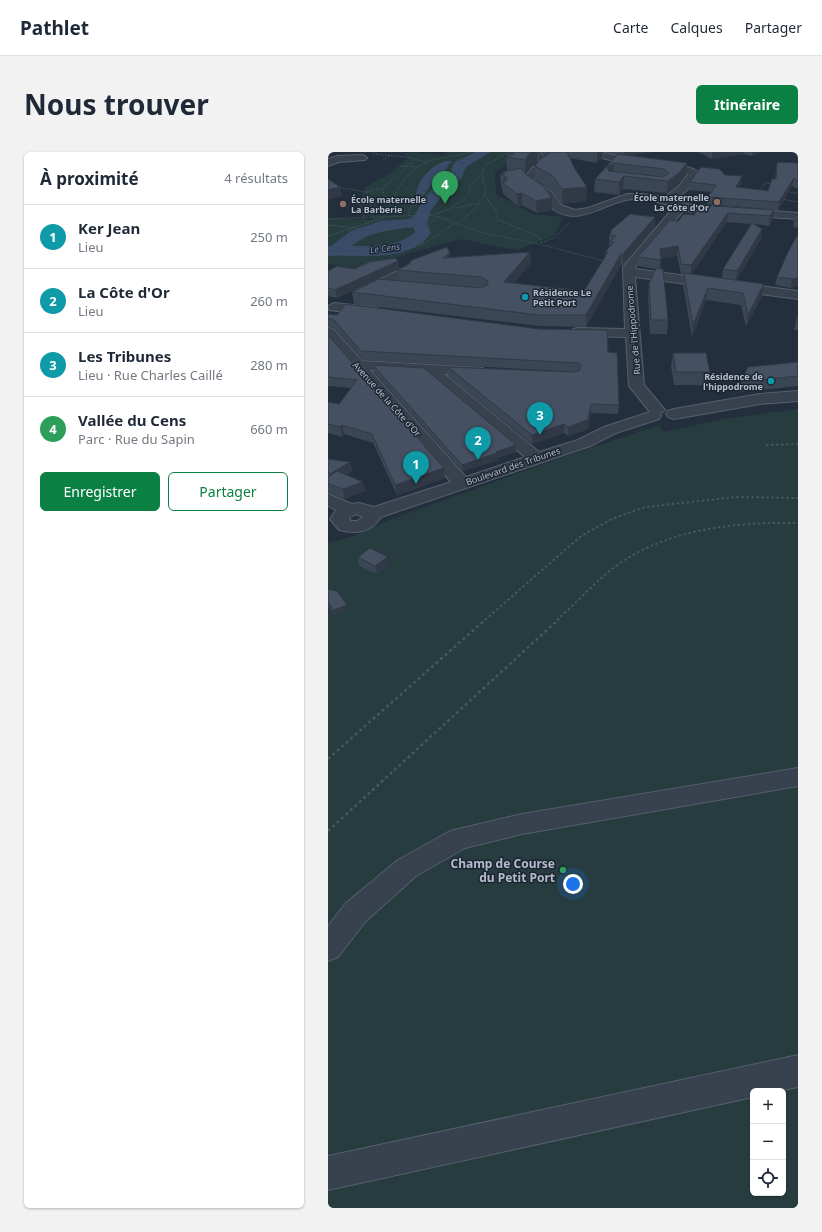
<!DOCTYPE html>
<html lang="fr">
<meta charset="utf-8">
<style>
body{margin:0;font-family:"Noto Sans",sans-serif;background:#f2f2f3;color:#1f2937}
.controls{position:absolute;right:12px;bottom:12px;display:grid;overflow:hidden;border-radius:6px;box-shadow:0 1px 3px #0004}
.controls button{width:36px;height:36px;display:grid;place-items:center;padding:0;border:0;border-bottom:1px solid #e0e1e3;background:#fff;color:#1f2937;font:20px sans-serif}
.you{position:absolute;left:245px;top:732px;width:14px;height:14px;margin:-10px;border:3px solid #fff;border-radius:50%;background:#1a73e8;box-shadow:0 0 0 6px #1a73e833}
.badge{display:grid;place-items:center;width:26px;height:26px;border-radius:50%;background:#0b8043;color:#fff;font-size:13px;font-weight:700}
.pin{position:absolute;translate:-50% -33px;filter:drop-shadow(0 1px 2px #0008)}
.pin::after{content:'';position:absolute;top:21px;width:14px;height:12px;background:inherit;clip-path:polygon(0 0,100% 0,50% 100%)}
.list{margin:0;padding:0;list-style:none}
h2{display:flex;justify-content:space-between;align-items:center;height:52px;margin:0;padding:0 16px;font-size:17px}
h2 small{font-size:13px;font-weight:400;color:#747a83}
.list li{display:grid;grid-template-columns:26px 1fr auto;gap:12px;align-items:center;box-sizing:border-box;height:64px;padding:0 16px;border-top:1px solid #e0e1e3}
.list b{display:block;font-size:15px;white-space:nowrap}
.list p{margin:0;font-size:13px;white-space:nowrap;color:#747a83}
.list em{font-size:13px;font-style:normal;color:#747a83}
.actions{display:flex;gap:8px;padding:12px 16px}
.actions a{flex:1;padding:9px 0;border:1px solid #0b8043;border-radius:6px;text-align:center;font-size:14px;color:#0b8043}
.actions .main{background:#0b8043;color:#fff}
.icon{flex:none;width:22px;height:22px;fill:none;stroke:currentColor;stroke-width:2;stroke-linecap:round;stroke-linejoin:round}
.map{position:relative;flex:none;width:470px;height:1056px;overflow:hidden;border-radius:6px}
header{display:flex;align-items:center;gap:24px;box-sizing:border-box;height:56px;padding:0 20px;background:#fff;border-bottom:1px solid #e0e1e3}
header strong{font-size:19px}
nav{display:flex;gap:22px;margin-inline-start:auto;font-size:14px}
.intro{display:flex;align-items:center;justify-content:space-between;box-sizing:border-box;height:96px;padding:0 24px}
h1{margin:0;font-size:28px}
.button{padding:10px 18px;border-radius:6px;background:#0b8043;color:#fff;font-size:14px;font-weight:700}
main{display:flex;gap:24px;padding:0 24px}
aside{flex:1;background:#fff;border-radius:6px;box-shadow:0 1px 3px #0004}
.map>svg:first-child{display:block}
</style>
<header>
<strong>Pathlet</strong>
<nav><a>Carte</a><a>Calques</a><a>Partager</a></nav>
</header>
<div class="intro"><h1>Nous trouver</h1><a class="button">Itinéraire</a></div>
<main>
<aside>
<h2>À proximité<small>4 résultats</small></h2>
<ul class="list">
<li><span class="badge" style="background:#0f9aa8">1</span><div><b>Ker Jean</b><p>Lieu</p></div><em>250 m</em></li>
<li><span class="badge" style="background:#0f9aa8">2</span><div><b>La Côte d'Or</b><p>Lieu</p></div><em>260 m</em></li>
<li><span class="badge" style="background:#0f9aa8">3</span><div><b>Les Tribunes</b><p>Lieu · Rue Charles Caillé</p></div><em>280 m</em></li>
<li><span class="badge" style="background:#2e9e5b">4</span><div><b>Vallée du Cens</b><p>Parc · Rue du Sapin</p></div><em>660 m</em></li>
</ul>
<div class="actions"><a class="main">Enregistrer</a><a>Partager</a></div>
</aside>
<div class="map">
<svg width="470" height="1056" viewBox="0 0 470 1056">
<rect width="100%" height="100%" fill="#242f3e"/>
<path fill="#263c3f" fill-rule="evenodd" d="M 83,0 L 113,3 L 121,0 L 194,0 L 167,21 L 168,42 L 205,62 L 235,65 L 227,83 L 189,98 L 133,87 L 22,118 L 0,112 L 0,66 L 44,68 L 45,65 L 28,62 L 37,35 L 61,22 L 80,6 L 75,2 Z
M 470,257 L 470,1056 L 0,1056 L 0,391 L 26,384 L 56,370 L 241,303 L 331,273 L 336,280 L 396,267 ZM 425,939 L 455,939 L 455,1041 L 425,1041 Z"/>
<path fill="#394c67" d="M 117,9 L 124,9 L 120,13 L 117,20 L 102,34 L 90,51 L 87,49 C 88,30 99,16 117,9 Z"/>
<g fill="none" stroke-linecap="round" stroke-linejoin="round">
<path fill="#394c67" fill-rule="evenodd" d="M 147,0 L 163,0 L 138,15 L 133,27 L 121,35 L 103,58 L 99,72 L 103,81 C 81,112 32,102 0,104 L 0,94 L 3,94 L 23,79 L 53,69 L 81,67 L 86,64 L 91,55 L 111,29 L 122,22 L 127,10 ZM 85,75 L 87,80 C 69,96 46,94 24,94 C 43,78 61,79 85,75 Z"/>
<defs>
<path id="minor" d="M 203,0 L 213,0 L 221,14 L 211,20 L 205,28 L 224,40 L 233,53 L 247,58 L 260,56 L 299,42 L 314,42 L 337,45 L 351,34 L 360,22 L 354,20 L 318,17 L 274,6 L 272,4 L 277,1 C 290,4 303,8 317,11 C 331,14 361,10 371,21 L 359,38 L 347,48 L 359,52 L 470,61 L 470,67 L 355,59 L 307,115 L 307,117 L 470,139 L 470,147 L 307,125 L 316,233 L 337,258 L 332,262 L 333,264 L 331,267 L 288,281 L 262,294 L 53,365 C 43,381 28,382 11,378 L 2,367 L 8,358 L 0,354 L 0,342 L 24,352 L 31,351 L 46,355 L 123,330 L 0,188 L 0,176 L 5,177 L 34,209 L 155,216 L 157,219 L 155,222 L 150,223 L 116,222 L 211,300 L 250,288 L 276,275 L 322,260 L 301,234 L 298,185 L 250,184 L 245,183 L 243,180 L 245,177 L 250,176 L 297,177 L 295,115 L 346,55 C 331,50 314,45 298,48 C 274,53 250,75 225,57 C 220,53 219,46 214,43 C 208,37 200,35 195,28 L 204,16 L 211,13 ZM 42,218 L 97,221 L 197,305 L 138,325 ZM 28,362 L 35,365 L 29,369 L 23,369 L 21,366 Z
M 34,3 L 37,4 L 39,6 L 37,8 L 11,10 L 0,14 L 0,7 L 9,4 Z
M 78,115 L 84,119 L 82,122 L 38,144 L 28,144 L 27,141 L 28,138 Z
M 6,151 L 45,155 L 50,156 L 52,159 L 50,162 L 45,163 L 1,158 L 0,154 Z
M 470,239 L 470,249 L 432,252 L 346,267 L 340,265 L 338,262 L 340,259 L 346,257 L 432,242 Z
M 470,616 L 470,634 L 194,682 L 137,696 L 88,724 L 38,769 L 10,805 L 0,809 L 0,774 L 18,751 L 70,708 L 122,679 L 194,662 Z
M 470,903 L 470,935 L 450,939 L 425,939 L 425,945 L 0,1038 L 0,1004 Z"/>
</defs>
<use href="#minor" stroke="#565f6c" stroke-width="2"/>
<path stroke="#44595c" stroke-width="1" stroke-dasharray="1.5 1.5" stroke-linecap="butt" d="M 180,0 L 156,14 L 154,23 L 158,40 L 149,55 L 129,72 L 156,81 L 211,92 L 276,109
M 45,2 L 78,5 L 99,10
M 55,8 L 61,4
M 73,14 L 88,15
M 9,35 L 39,40 L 35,67 L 40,72
M 55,37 L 56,44 L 63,51
M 39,40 L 55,36 L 87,7
M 459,40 L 470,41
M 431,41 L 437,31 L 444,31
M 157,43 L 168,60 L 169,67 L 211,85 L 214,91
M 453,47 L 470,50
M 128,56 L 152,51
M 105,63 C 120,58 133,53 142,40 L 141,35 L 152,23
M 81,64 L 81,56 L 94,50 L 107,32 L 119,22 L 134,3
M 0,67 L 100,63 L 112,65 L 127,71
M 0,73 L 29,76
M 0,84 L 58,65 C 67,40 77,16 105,8 C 118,5 130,4 142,0
M 213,91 L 228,85 L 241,71
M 93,92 L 101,72 L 111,65
M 0,102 L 51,101 L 92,94 L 127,71"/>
<path stroke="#44595c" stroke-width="2" stroke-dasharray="2.5 2.5" stroke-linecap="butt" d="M 438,293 L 470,292
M 157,468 L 253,384 L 284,367 L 317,355 L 408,345 L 470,346
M 229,468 C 248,451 272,425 292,411 C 344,376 409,370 470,371"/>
<path stroke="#44595c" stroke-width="2.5" stroke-dasharray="3 3" stroke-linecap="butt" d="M 0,607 L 158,467
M 0,679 L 231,467"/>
<use href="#minor" fill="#38414e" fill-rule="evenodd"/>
</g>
<path fill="#3b4654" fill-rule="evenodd" d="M 179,0 L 209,0 L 209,11 L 217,4 L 215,0 L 276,0 L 274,2 L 274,7 L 269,8 L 269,11 L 241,6 L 247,17 L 259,35 L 258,49 L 234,52 L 225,39 L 207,28 L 207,13 L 203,15 L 198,22 L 224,46 L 224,58 L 209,61 L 194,53 L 190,54 L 175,42 L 174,35 L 173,34 L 172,22 L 174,22 L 174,20 L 179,19 L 178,5 L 179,5 Z
M 277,0 L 325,0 L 303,3 L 359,11 L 358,23 L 350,33 L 339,41 L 295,37 L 291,43 L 266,40 L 267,27 L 289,3 Z
M 370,0 L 433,0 L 432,1 L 424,4 L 415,2 L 384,7 Z
M 449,10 L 470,11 L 470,37 L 464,34 L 450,58 L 379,52 L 380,45 L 383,40 L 361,38 L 362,30 L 397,23 L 413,32 L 411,35 L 440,39 L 447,27 Z
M 446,58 L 445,67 L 441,74 L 427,72 L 434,77 L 433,87 L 408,128 L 434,144 L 418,175 L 413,153 L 378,148 L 364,186 L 355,133 L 356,122 L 353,122 L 349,104 L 333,106 L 332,117 L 340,168 L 339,182 L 322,182 L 320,145 L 321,131 L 328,117 L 309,114 L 310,105 L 350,69 L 366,63 ZM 399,70 L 423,72 L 395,117 L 394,126 L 363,122 Z
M 470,61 L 470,76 L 465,75 L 466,67 Z
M 327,65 L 327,75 L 295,113 L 293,113 L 258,175 L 211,174 L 26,152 L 24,140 L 71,129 L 69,118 L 123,105 L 202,100 L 203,111 L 186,131 L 256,139 L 277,105 L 277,100 L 282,94 L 281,94 L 281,83 L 282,82 L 282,79 Z
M 470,82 L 470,134 L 463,136 L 447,133 L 449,125 Z
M 70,109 L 71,117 L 9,146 L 1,144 L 0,145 L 0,119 L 26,117 Z
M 0,162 L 280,200 L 291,253 L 290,262 L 263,261 L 260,277 L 240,284 L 236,281 L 204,292 L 120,224 L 120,215 L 245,220 L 247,220 L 35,208 L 6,176 L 0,175 Z
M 470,163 L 470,178 L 466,178 L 468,169 Z
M 0,183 L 116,316 L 117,326 L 69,343 L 45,291 L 16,282 L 14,285 L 0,281 L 0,250 L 11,252 L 23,236 L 0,234 Z
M 345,201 L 382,220 L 380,233 L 346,233 L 343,214 Z
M 470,210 L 470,234 L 411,240 L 413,230 Z
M 45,213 L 188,300 L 169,306 L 170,308 L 135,319 L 46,220 Z
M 0,307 L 22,310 L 24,319 L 18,323 L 35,330 L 37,339 L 16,347 L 0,341 Z
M 30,405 L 61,414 L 49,422 L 31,414 Z
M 0,437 L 19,453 L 20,458 L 7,463 L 0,453 Z"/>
<path fill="#303945" d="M 205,0 L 209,0 L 209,12 L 203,15 L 197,23 L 197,8 L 202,1 Z
M 269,0 L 276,0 L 274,2 L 274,7 L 269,8 Z
M 296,0 L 325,0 L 296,4 Z
M 384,0 L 416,0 L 415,2 L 384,7 Z
M 425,0 L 433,0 L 432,1 L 424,4 Z
M 286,11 L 285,24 L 279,28 L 279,15 Z
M 359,11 L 358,23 L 350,33 L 339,41 L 340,29 Z
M 296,24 L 295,37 L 291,43 L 291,30 Z
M 414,24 L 413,32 L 407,42 L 408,35 Z
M 466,26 L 464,34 L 450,58 L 451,50 Z
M 12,35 L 14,44 L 0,48 L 0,38 Z
M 259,35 L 258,49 L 234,52 L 234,37 Z
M 194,41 L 194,53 L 190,54 L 189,42 Z
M 224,46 L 224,58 L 209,61 L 208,49 Z
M 446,58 L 445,67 L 441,74 L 442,64 Z
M 400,61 L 399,70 L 363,123 L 363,113 Z
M 327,65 L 327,75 L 295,113 L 295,102 Z
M 434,77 L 433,87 L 408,129 L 409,119 Z
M 350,94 L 349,104 L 331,107 L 332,97 Z
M 202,100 L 203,111 L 177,142 L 176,130 Z
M 122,101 L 123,112 L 115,106 Z
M 293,102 L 293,113 L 258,175 L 258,163 Z
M 70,109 L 71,117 L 9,146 L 7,138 Z
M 470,126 L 470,134 L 463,136 L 464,127 Z
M 436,132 L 434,144 L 418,175 L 420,163 Z
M 0,136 L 1,144 L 0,145 Z
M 380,136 L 378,148 L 364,186 L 365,173 Z
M 263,252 L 263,261 L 260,277 L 240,284 L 240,275 Z
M 236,272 L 236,281 L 204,292 L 204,283 Z
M 14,273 L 16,282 L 14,285 L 12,275 Z
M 188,293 L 188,300 L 169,306 L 170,308 L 135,319 L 134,313 Z
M 22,310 L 24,319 L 4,331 L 2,322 Z
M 116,316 L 117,326 L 69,343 L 67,333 Z
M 35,330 L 37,339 L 16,347 L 15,337 Z
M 60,405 L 61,414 L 49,422 L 47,414 Z
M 19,453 L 20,458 L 7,463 L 6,458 Z"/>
<path fill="#455162" stroke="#303945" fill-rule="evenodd" d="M 179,0 L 205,0 L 202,1 L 197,8 L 178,5 L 186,2 Z
M 222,0 L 239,0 L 247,17 L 259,35 L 234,37 L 225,24 L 207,14 L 212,7 L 222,1 Z
M 290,2 L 359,11 L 351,21 L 340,29 L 296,24 L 291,30 L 267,27 ZM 286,11 L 336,17 L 341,21 L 335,25 L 281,19 L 279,15 Z
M 449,10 L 470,11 L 470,29 L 466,26 L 451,50 L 380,45 L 388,33 L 362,30 L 373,15 L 391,17 L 397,23 L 414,24 L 408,35 L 440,39 L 444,27 L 448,27 Z
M 193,16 L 198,22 L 215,34 L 224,46 L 208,49 L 194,41 L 189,42 L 174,30 L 179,29 L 176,27 L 180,26 L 172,22 L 177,22 L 174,20 Z
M 0,27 L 12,35 L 0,38 Z
M 373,53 L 446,58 L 442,64 L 400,61 L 363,113 L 353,112 L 350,94 L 332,97 L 333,108 L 310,105 L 342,68 L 350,69 L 356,62 L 366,63 Z
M 470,61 L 470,68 L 466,67 Z
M 302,62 L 327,65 L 295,102 L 293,102 L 258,163 L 211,163 L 24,140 L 51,127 L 153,136 L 160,132 L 160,129 L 153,125 L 69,118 L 81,112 L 84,108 L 119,95 L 122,101 L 115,106 L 202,100 L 176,130 L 256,139 L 280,100 L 277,100 L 286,90 L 282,90 L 288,84 L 281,83 L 284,79 L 282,79 Z
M 424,71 L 434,77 L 409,119 L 395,117 Z
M 470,82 L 470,126 L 464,127 L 449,125 L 460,100 Z
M 67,106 L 70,109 L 7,138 L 0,136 L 0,119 L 9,114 L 26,117 L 41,110 Z
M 328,116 L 335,117 L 340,168 L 323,168 L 321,131 Z
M 356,121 L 436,132 L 420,163 L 415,141 L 380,136 L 365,173 Z
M 18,152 L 211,177 L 279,178 L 280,200 L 289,201 L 291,253 L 263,252 L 260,268 L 240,275 L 236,272 L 204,283 L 120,215 L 245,220 L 251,219 L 253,214 L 251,211 L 33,199 L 5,167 L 0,167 L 0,162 L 9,163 Z
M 470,163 L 470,169 L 468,169 Z
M 0,183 L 116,316 L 67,333 L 44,282 L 14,273 L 12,275 L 0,272 L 0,250 L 11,252 L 29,228 L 0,225 Z
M 345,201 L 378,201 L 382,220 L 348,220 Z
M 470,210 L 470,224 L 413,230 L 420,215 Z
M 45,213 L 96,216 L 188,293 L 168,300 L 169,301 L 134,313 Z
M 0,307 L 22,310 L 2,322 L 0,321 Z
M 9,319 L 35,330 L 15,337 L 0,332 L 0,325 Z
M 42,396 L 60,405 L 47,414 L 30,405 Z
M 0,437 L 9,439 L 19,453 L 6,458 L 0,450 Z"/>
<g fill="#8d6e63" stroke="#1d2633" stroke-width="1.5">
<circle cx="389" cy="50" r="4"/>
<circle cx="15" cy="52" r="4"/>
</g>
<g fill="#0f9aa8" stroke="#1d2633" stroke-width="1.5">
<circle cx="197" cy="145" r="4"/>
<circle cx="443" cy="229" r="4"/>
</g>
<circle fill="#2e9e5b" stroke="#1d2633" stroke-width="1.5" cx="235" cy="718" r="4"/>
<g text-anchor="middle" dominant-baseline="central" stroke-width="3" stroke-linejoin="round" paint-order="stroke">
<g font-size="9" font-weight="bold" fill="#b4bcc9" stroke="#1d2633" text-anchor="end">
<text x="381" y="45">École maternelle<tspan x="381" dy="10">La Côte d'Or</tspan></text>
<text x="23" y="47" text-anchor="start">École maternelle<tspan x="23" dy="10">La Barberie</tspan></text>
<text x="205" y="140" text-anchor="start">Résidence Le<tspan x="205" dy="10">Petit Port</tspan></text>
<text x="435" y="224">Résidence de<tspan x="435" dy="10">l'hippodrome</tspan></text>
</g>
<g font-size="9" font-style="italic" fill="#7c92b1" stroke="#1d2633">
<text transform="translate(57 96) rotate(-7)">Le Cens</text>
</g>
<g font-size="9" fill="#b4bcc9" stroke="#1d2633">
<text transform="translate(305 178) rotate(-95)">Rue de l'Hippodrome</text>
<text transform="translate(59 247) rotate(48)">Avenue de la Côte d'Or</text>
<text transform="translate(185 314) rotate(-19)">Boulevard des Tribunes</text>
</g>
<g font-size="12" font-weight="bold" fill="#b4bcc9" stroke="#1d2633" text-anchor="end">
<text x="227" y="711">Champ de Course<tspan x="227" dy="14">du Petit Port</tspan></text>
</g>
</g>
</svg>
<div class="controls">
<button>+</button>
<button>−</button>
<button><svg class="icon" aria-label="locate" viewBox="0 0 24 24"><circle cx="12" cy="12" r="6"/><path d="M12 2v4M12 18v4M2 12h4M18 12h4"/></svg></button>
</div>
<div class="you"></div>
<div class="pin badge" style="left:88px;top:332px;background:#0f9aa8">1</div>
<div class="pin badge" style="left:150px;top:308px;background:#0f9aa8">2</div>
<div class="pin badge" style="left:212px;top:283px;background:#0f9aa8">3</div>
<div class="pin badge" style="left:117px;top:52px;background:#2e9e5b">4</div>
</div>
</main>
